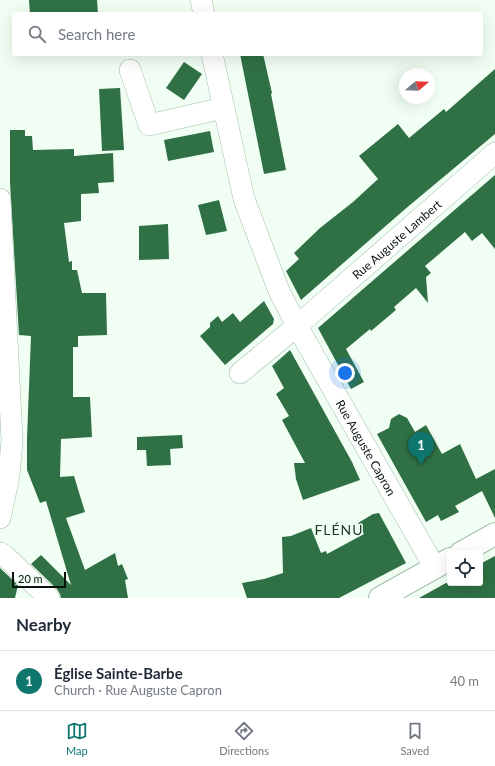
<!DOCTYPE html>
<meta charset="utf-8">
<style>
body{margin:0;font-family:Lato,sans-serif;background:#f6f6f7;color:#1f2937}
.controls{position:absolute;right:12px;bottom:12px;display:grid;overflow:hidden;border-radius:4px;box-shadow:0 4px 16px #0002}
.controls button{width:36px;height:36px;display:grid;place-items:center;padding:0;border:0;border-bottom:1px solid #e0e1e3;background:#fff;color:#1f2937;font:20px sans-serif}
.compass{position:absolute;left:399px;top:68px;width:36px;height:36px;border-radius:50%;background:#fff;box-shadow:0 4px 16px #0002;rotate:71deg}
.scale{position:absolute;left:12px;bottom:10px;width:54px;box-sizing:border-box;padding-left:4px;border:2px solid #08130b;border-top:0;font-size:11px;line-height:14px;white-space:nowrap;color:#08130b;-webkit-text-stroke:3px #f1fef4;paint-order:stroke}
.you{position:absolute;left:345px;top:373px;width:14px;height:14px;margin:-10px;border:3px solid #fff;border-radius:50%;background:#1a73e8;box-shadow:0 0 0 6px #1a73e833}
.badge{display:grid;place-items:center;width:26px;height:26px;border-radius:50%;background:#0f766e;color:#fff;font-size:13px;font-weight:700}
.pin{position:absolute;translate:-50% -33px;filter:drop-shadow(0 1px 2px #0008)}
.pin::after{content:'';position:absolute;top:21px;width:14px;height:12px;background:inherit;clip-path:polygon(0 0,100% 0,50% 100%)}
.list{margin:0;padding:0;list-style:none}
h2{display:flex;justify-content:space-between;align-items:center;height:52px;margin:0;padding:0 16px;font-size:17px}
h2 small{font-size:13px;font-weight:400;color:#747a83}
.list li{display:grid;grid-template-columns:26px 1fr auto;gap:12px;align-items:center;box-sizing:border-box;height:60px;padding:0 16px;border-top:1px solid #e0e1e3}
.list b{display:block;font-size:15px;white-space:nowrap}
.list p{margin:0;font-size:13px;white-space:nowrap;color:#747a83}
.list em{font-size:13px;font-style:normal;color:#747a83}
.icon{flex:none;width:22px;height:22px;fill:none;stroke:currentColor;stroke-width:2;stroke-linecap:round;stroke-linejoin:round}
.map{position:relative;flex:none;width:495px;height:598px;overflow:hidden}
.search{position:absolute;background:#fff;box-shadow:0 4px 16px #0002;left:12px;right:12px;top:12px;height:44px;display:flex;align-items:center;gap:10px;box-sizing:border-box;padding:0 14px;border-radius:4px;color:#747a83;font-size:15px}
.sheet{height:112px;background:#fff}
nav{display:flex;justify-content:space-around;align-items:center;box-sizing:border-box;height:56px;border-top:1px solid #e0e1e3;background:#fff;font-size:11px;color:#747a83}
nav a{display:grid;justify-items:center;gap:2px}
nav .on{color:#0f766e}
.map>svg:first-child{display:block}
</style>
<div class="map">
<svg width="495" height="598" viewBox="0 0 495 598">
<rect width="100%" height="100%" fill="#f1fef4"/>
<path fill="#2f7144" d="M 29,0 L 97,0 L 98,14 L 30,14 Z
M 240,54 L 263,54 L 272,93 L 271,94 L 286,170 L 264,174 Z
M 184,62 L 202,74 L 184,100 L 166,88 Z
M 495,69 L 495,134 L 404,210 L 301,300 L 286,271 L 299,259 L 294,253 L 320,228 L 353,202 L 378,179 L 359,156 L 398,124 L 409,138 L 444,109 L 446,112 Z
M 120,88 L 124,150 L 102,151 L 99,89 Z
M 10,130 L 25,130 L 25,136 L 32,136 L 33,150 L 74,149 L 74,156 L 113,153 L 114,182 L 98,183 L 99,193 L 81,194 L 81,221 L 64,223 L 69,262 L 72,261 L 72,270 L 77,270 L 82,293 L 106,293 L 107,335 L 78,336 L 78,347 L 73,347 L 73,397 L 90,397 L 92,437 L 61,439 L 60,477 L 74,476 L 85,512 L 66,518 L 85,570 L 115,553 L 118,566 L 122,564 L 128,579 L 125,580 L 128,598 L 61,598 L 60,594 L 57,589 L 31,564 L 41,555 L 71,585 L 46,501 L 40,503 L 27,470 L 27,438 L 31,336 L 19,335 L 10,183 Z
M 210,131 L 214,152 L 168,161 L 164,140 Z
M 495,175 L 495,249 L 482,233 L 472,241 L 465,232 L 425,266 L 431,273 L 426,277 L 428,303 L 416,288 L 394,307 L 396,310 L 371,331 L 370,329 L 346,349 L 364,382 L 351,389 L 318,328 Z
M 219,200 L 227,231 L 206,235 L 198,205 Z
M 168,224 L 169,259 L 139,260 L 139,226 Z
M 264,301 L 274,319 L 273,324 L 225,365 L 200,336 L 210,327 L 210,323 L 218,316 L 222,322 L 233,313 L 240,322 Z
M 290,350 L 352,462 L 360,480 L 303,500 L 296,479 L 294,463 L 305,463 L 282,420 L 289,416 L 276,394 L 284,388 L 272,366 Z
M 399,414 L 407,418 L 415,432 L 426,425 L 442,454 L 460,444 L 476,479 L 495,469 L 495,518 L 482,491 L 455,506 L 459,512 L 441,521 L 438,515 L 426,522 L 377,434 L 389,428 L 391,419 Z
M 182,435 L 183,448 L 170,449 L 171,465 L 147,466 L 146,450 L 137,450 L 137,437 Z
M 379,513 L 406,563 L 339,598 L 247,598 L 242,583 L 264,579 L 283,573 L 282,537 L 291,536 L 311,528 L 321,553 L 326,551 L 327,554 L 364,534 L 358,523 L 373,514 Z
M 495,556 L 495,598 L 419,598 L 446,583 L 480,583 L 480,564 Z
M 0,568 L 18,585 L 15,598 L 0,598 Z"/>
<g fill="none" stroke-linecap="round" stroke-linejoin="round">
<defs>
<g id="street">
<path d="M 201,0 L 204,14"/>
<path id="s1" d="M 212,54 L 244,199 L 279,291 L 297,326 L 435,568"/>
<path d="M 130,70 L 149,125 L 223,108"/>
<path d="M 0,199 L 12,440 L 9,476 L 0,518"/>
<path id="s2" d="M 240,373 L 297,326 L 495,153"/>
<path d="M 0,553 L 4,555 L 49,598"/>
</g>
<path id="secondary" d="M 461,553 L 495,534
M 380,598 L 450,559"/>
</defs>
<use href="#street" stroke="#a0bfa7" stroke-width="22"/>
<use href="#secondary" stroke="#a0bfa7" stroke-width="24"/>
<use href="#street" stroke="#fff" stroke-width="21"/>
<use href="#secondary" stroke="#fff" stroke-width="22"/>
</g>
<g text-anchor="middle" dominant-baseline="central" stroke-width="3" stroke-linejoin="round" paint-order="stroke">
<g font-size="12" fill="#08130b" stroke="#f1fef4">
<text stroke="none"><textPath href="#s2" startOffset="206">Rue Auguste Lambert</textPath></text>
<text stroke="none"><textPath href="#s1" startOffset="426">Rue Auguste Capron</textPath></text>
</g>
<g font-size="14" letter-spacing="1" fill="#1e3926" stroke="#f1fef4">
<text x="339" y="529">FLÉNU</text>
</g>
</g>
</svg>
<div class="controls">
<button><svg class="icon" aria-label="locate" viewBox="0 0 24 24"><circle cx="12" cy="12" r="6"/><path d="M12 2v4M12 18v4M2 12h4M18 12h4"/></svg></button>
</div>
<svg class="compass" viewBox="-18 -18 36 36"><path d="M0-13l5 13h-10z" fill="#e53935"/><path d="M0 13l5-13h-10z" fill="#747a83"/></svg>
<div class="scale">20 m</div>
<div class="you"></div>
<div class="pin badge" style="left:421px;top:465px">1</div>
<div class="search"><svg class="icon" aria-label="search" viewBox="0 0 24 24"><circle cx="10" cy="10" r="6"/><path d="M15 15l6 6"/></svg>Search here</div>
</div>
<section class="sheet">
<h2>Nearby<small></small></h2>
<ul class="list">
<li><span class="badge">1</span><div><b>Église Sainte-Barbe</b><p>Church · Rue Auguste Capron</p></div><em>40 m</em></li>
</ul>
</section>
<nav>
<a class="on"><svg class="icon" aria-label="map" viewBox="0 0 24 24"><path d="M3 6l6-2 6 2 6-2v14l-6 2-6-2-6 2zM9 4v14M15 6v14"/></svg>Map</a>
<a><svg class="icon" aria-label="directions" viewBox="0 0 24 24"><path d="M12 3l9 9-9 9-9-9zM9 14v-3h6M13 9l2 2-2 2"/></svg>Directions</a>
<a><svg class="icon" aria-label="saved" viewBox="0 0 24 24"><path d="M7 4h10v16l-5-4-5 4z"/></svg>Saved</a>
</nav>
